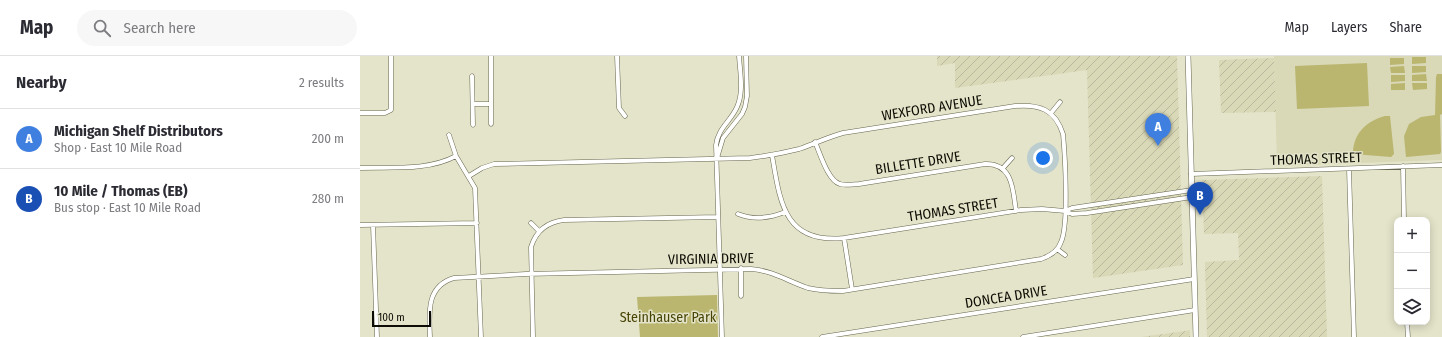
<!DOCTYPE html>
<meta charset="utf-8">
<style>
body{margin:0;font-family:"Fira Sans Condensed",sans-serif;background:#f7f7f7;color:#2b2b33}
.controls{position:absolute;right:12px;bottom:12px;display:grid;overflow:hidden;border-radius:8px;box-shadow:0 2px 10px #0003}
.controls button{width:36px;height:36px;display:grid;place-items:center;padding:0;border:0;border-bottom:1px solid #e1e1e2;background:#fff;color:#2b2b33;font:20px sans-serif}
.scale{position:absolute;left:12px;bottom:10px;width:59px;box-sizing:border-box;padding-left:4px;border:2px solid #0d0d05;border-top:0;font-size:11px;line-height:14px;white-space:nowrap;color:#0d0d05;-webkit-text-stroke:3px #e4e4ca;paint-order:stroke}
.you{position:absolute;left:683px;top:102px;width:14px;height:14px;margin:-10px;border:3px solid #fff;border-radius:50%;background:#1a73e8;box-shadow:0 0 0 6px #1a73e833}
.badge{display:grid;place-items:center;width:26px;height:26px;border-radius:50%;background:#b45309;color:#fff;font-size:13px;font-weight:700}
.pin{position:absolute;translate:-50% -33px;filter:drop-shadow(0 1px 2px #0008)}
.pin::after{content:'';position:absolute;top:21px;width:14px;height:12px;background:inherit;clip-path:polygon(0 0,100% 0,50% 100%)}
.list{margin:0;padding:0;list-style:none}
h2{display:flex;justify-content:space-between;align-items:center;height:52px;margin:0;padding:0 16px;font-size:17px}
h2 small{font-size:13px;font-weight:400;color:#7c7c81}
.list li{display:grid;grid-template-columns:26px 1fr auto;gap:12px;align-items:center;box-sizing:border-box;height:60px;padding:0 16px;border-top:1px solid #e1e1e2}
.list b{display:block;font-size:15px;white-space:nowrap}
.list p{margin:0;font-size:13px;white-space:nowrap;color:#7c7c81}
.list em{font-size:13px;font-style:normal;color:#7c7c81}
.icon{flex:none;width:22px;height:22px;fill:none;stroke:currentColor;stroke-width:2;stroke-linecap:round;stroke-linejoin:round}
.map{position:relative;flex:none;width:1082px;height:281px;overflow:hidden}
header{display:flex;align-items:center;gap:24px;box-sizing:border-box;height:56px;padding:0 20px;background:#fff;border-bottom:1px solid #e1e1e2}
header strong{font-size:19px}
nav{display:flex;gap:22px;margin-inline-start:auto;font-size:14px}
.search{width:280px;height:36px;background:#f7f7f7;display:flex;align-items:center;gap:10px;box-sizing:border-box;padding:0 14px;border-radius:22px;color:#7c7c81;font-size:15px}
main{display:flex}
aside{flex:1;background:#fff}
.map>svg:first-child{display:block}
</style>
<header>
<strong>Map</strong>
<div class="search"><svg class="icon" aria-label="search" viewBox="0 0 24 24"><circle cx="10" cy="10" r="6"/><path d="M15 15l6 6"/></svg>Search here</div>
<nav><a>Map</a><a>Layers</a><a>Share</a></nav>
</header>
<main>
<aside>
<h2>Nearby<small>2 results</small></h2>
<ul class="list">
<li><span class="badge" style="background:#3f7fe0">A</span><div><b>Michigan Shelf Distributors</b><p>Shop · East 10 Mile Road</p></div><em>200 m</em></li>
<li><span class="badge" style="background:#1a4fb4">B</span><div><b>10 Mile / Thomas (EB)</b><p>Bus stop · East 10 Mile Road</p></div><em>280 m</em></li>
</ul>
</aside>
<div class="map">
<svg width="1082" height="281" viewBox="0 0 1082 281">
<defs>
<pattern id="industrial-furrows" width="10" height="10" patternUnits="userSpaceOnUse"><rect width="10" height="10" fill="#d9d8b7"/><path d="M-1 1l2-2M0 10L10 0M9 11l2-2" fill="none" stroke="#b9b89c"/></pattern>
</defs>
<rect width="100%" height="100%" fill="#e4e4ca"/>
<path fill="#d9d8b7" d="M 914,0 L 1082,0 L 1082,104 L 917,110 Z"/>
<path fill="url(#industrial-furrows)" d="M 577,0 L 817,0 L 823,209 L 733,222 L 727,14 L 595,32 L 595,7 L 577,10 Z
M 914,2 L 916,56 L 861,57 L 859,4 Z
M 962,120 L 967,281 L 847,281 L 845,206 L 879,204 L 878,177 L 844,178 L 842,124 Z
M 830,274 L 830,281 L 781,281 L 825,275 Z"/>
<path fill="#bab66f" d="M 1052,1 L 1066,1 L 1066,7 L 1052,8 Z
M 1030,2 L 1044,2 L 1044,8 L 1030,9 Z
M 1007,7 L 1009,50 L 937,53 L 935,10 Z
M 1044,10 L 1045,17 L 1031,17 L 1030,11 Z
M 1052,10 L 1066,10 L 1066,16 L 1052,17 Z
M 1066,18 L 1067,25 L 1052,25 L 1052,19 Z
M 1077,18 L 1082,18 L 1082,58 L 1080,59 L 1081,96 L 1080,98 L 1046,101 L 1044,80 L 1049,68 L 1061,61 L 1075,59 L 1076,21 Z
M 1031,19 L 1045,19 L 1045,25 L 1031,26 Z
M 1045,27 L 1045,34 L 1031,34 L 1031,28 Z
M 1052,27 L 1067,27 L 1067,33 L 1053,34 Z
M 1025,60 L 1030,60 L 1034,98 L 1031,101 L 993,98 C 993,78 1006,65 1025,60 Z
M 357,239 L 358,281 L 280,281 L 277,241 Z"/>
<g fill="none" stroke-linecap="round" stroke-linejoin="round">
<defs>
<path id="minor" d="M 257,0 L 259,52 L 265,60
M 112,20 L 113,69
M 113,48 L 131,48 L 131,0
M 131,48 L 131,68
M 0,57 L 25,57 L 31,54 L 31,0
M 691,57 L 700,46
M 89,79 L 96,100 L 115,132 L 121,281
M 455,86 C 460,97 468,125 480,128 C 486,130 493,128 499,128 L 625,108 C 653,107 653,134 656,155
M 412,99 C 420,146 424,188 484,182 L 661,154 L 682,153 L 705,155 L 712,152 L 832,134
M 357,102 L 363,82 L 382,58 L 385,51 L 387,40 L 386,0
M 1043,110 L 1044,164
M 0,112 C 32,111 68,115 96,100
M 643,112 L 652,102
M 989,113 L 994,281
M 831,118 L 1082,109
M 705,155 L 712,158 L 727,157 L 832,141
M 378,158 C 393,164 410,162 425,156
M 171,167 L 179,175
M 0,169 L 117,167
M 13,169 L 17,281
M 484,182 L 492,233
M 697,193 L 705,199
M 381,240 L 381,212
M 1047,266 L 1048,281
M 70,281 C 69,257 66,230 94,222 L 166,218 L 391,213 C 414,215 427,225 448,232 C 460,235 471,235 483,235 L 681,203 C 690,200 698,195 701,186 C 709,169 705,99 703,78 C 695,53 679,48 655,50 L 483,77 C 468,81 454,88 439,93 C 423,97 407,100 390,102 L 134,108 L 122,112 L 109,120
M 173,281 L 171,191 C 176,175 187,166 204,164 L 358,161
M 362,281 L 356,89 C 358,72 371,65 377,51 C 384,36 380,16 379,0
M 462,281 L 834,223
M 663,281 L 835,254"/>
<path id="major" d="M 828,0 L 836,281"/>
</defs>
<use href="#minor" stroke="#66654f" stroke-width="5"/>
<use href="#major" stroke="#66654f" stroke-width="6"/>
<use href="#minor" stroke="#fff" stroke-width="4"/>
<use href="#major" stroke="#fff" stroke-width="5"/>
</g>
<g text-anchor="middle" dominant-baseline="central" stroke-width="3" stroke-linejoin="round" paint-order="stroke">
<g font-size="14" fill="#0d0d05" stroke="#e4e4ca">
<text transform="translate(572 52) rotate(-9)">WEXFORD AVENUE</text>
<text transform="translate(956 103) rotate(-2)">THOMAS STREET</text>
<text transform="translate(558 107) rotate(-9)">BILLETTE DRIVE</text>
<text transform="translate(593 154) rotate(-9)">THOMAS STREET</text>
<text transform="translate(351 203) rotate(-1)">VIRGINIA DRIVE</text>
<text transform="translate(646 241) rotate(-9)">DONCEA DRIVE</text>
</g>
<g font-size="14" fill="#474405" stroke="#e4e4ca">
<text x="308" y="261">Steinhauser Park</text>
</g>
</g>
</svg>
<div class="controls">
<button>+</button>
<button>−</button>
<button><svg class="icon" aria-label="layers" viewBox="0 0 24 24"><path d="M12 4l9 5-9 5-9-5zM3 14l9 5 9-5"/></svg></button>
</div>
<div class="scale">100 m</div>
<div class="you"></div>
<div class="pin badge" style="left:798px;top:90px;background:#3f7fe0">A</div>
<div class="pin badge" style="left:840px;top:159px;background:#1a4fb4">B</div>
</div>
</main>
